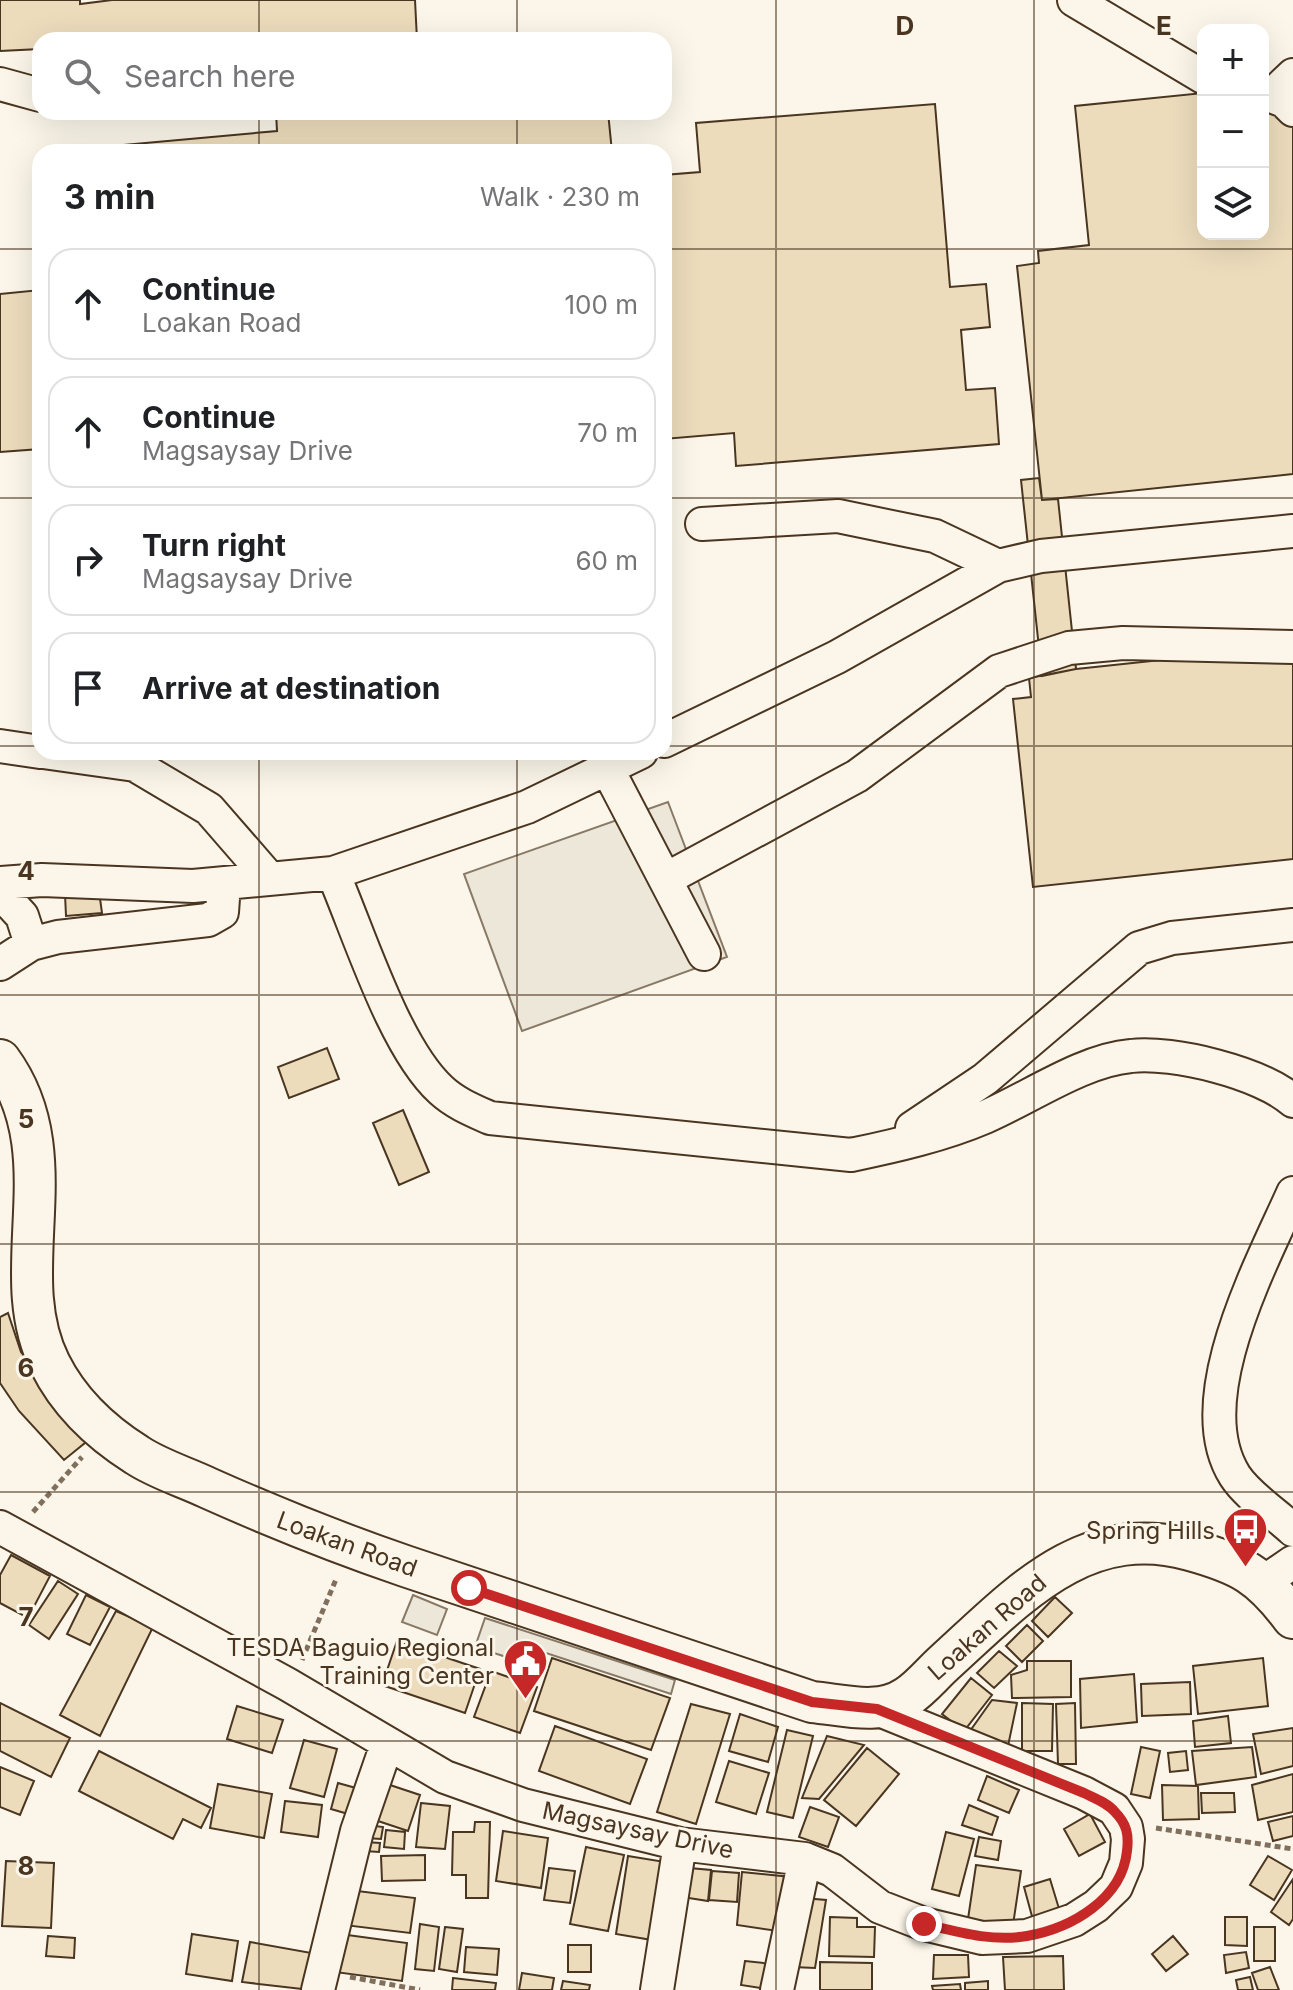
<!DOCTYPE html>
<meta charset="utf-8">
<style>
body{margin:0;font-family:Inter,sans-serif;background:#f6f6f6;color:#202124}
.controls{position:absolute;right:24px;top:24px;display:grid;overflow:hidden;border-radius:16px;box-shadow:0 8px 32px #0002}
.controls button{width:72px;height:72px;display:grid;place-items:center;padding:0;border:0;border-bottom:2px solid #e0e0e0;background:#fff;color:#202124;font:40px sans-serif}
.stop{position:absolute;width:24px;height:24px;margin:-18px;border:6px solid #c62828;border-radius:50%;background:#fff}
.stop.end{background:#c62828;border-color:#fff;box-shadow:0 2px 8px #0008}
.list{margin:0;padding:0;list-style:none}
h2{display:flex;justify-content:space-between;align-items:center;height:104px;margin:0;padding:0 32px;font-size:34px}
h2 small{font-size:26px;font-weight:400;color:#757577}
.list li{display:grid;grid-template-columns:52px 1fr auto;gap:24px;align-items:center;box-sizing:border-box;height:112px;margin:0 16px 16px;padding:0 16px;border:2px solid #e0e0e0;border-radius:24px}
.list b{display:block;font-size:30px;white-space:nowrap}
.list p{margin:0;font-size:26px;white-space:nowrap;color:#757577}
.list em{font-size:26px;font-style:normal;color:#757577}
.icon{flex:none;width:44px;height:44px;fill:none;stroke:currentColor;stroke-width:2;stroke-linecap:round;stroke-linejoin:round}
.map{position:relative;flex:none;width:1293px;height:1990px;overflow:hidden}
.search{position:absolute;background:#fff;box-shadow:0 8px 32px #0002;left:32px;top:32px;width:640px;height:88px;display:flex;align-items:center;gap:20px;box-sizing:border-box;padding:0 28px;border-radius:24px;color:#757577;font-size:30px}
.panel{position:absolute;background:#fff;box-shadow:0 8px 32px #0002;left:32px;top:144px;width:640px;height:616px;border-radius:24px}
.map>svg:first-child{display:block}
</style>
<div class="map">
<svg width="1293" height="1990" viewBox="0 0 1293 1990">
<rect width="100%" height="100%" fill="#fbf6e9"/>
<path fill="#ede7d9" stroke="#887966" stroke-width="2" d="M 668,802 L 727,957 L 522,1031 L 464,874 Z
M 413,1595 L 447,1609 L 437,1635 L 402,1622 Z
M 485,1618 L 675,1680 L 671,1694 L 540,1651 L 535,1666 L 475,1647 Z"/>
<path fill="#ecdcbc" stroke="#4a3520" stroke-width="2" d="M 0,0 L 80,0 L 80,4 L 112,0 L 415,0 L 417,40 L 274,40 L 274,35 L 194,40 L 40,40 L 40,49 L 0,51 Z
M 1263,86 L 1293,119 L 1293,474 L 1042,500 L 1017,266 L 1039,263 L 1038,251 L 1089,245 L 1075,106 L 1203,93 L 1203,234 L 1263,234 Z
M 935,104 L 950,287 L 986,284 L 990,327 L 961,330 L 966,390 L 995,388 L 999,444 L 736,466 L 734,433 L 664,439 L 664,175 L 700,172 L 696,123 Z
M 276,112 L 608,112 L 612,152 L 46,152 L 277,131 Z
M 40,290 L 40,449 L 0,452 L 0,294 Z
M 1039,478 L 1042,500 L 1058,499 L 1076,669 L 1042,676 L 1021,480 Z
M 1293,646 L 1293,859 L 1033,887 L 1013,699 L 1031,697 L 1029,678 L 1076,669 Z
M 99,891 L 102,913 L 66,916 L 65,894 Z
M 327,1048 L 339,1079 L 289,1098 L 278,1067 Z
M 403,1110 L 429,1172 L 399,1185 L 373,1123 Z
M 8,1313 L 21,1352 L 91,1438 L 64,1460 L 19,1411 L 0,1383 L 0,1317 Z
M 11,1555 L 50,1576 L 28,1618 L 0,1603 L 0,1575 Z
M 58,1581 L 78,1594 L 49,1639 L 29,1625 Z
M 86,1595 L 110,1607 L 90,1645 L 67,1634 Z
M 1055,1597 L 1072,1613 L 1048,1637 L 1032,1621 Z
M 116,1611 L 153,1627 L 100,1736 L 60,1715 Z
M 1027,1625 L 1043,1641 L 1022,1662 L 1006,1646 Z
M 397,1641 L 480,1669 L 465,1713 L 382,1685 Z
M 999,1651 L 1017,1666 L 994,1688 L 977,1673 Z
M 552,1658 L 670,1698 L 651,1750 L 534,1711 Z
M 1263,1658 L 1268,1706 L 1198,1714 L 1193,1666 Z
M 1027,1661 L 1071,1661 L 1071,1697 L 1012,1698 L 1011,1675 L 1027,1670 Z
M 491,1671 L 537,1687 L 520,1733 L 474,1717 Z
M 1134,1674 L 1137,1722 L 1081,1728 L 1080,1679 Z
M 971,1678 L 992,1695 L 964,1731 L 942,1714 Z
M 1190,1682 L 1191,1714 L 1142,1716 L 1141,1684 Z
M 992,1700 L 1017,1703 L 1008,1746 L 970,1731 Z
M 0,1703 L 70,1738 L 51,1777 L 0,1751 Z
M 1022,1703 L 1053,1704 L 1052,1751 L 1022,1751 Z
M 1075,1703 L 1076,1764 L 1058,1764 L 1056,1704 Z
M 691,1704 L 730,1714 L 696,1824 L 657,1812 Z
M 237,1706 L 283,1720 L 272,1753 L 227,1739 Z
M 740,1714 L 778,1727 L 768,1762 L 729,1751 Z
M 1228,1716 L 1231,1743 L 1195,1747 L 1193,1721 Z
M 555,1726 L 647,1759 L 630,1804 L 539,1771 Z
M 1293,1728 L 1293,1766 L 1261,1774 L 1253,1734 Z
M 787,1730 L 813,1736 L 793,1818 L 767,1812 Z
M 827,1736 L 864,1745 L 819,1799 L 802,1798 Z
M 304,1740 L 337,1749 L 324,1797 L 290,1788 Z
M 1141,1747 L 1160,1751 L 1150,1798 L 1131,1794 Z
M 1252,1747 L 1256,1777 L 1196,1785 L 1192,1751 Z
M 867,1748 L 899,1774 L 856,1826 L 824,1800 Z
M 99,1751 L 211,1808 L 201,1828 L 183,1819 L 173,1839 L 79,1791 Z
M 1186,1751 L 1188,1770 L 1170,1772 L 1168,1753 Z
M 729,1761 L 769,1773 L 756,1814 L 716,1802 Z
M 0,1767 L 34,1781 L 20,1815 L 0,1807 Z
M 1293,1774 L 1293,1812 L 1258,1820 L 1252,1785 Z
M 987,1776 L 1019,1790 L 1009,1813 L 978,1800 Z
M 381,1782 L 420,1795 L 408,1831 L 369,1818 Z
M 338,1783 L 363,1790 L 355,1816 L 331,1809 Z
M 218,1784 L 272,1794 L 264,1838 L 210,1828 Z
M 1162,1785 L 1198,1786 L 1199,1819 L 1163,1820 Z
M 1201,1793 L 1234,1793 L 1235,1812 L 1202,1813 Z
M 285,1801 L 322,1805 L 318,1837 L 281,1832 Z
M 421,1803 L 450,1806 L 445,1849 L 416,1847 Z
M 969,1805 L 998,1817 L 992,1835 L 962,1825 Z
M 810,1807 L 839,1817 L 828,1847 L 799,1837 Z
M 1090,1814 L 1105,1842 L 1079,1856 L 1064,1829 Z
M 1293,1816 L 1293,1836 L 1273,1841 L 1268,1822 Z
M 475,1822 L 490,1822 L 488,1898 L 466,1898 L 466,1875 L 452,1875 L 453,1832 L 474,1832 Z
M 368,1825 L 383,1827 L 381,1839 L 366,1838 Z
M 386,1830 L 405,1832 L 404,1849 L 384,1847 Z
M 503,1831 L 548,1838 L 541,1888 L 496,1881 Z
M 946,1832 L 974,1839 L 959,1896 L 932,1889 Z
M 979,1837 L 1001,1841 L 998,1860 L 975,1856 Z
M 365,1842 L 380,1843 L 379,1852 L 365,1851 Z
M 586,1847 L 624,1855 L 608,1931 L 570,1924 Z
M 425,1855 L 425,1880 L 382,1881 L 381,1856 Z
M 628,1856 L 665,1862 L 652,1940 L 616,1934 Z
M 1268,1856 L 1292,1870 L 1274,1900 L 1250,1885 Z
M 6,1861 L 54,1863 L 51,1928 L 2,1926 Z
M 976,1865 L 1021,1871 L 1013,1925 L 968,1919 Z
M 678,1867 L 711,1870 L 708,1901 L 676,1896 Z
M 549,1868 L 575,1871 L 570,1903 L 544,1900 Z
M 712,1871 L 739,1873 L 737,1902 L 709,1900 Z
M 742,1872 L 791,1877 L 778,1931 L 737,1925 Z
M 1050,1879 L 1060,1912 L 1033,1920 L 1024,1887 Z
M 1293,1879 L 1293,1919 L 1289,1925 L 1271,1912 Z
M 349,1890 L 415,1898 L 410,1933 L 344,1925 Z
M 803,1898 L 826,1900 L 815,1968 L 793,1967 Z
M 830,1917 L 857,1918 L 857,1927 L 875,1927 L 874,1957 L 829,1956 Z
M 1225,1917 L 1247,1917 L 1247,1946 L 1225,1945 Z
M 420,1924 L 439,1927 L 434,1971 L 415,1969 Z
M 445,1927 L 463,1929 L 457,1972 L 439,1969 Z
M 1254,1927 L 1275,1927 L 1275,1961 L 1254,1961 Z
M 192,1934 L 238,1941 L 232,1981 L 186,1974 Z
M 340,1934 L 407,1943 L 402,1981 L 335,1972 Z
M 48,1936 L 75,1938 L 74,1958 L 46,1956 Z
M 1173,1936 L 1188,1954 L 1166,1971 L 1152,1954 Z
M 250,1942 L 317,1954 L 311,1990 L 242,1982 Z
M 568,1945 L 591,1945 L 591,1972 L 568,1972 Z
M 466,1947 L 499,1949 L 497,1975 L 464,1972 Z
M 1246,1952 L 1249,1968 L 1226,1973 L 1224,1955 Z
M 934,1955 L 968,1955 L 969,1977 L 933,1979 Z
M 1063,1956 L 1064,1990 L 1005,1990 L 1003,1957 Z
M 745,1961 L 772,1964 L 767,1989 L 741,1985 Z
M 820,1962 L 872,1963 L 872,1990 L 820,1990 Z
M 1270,1967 L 1279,1990 L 1258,1990 L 1252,1973 Z
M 522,1973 L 554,1978 L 552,1990 L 519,1990 Z
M 1250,1977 L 1253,1990 L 1238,1990 L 1236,1980 Z
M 453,1978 L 496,1983 L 495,1990 L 452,1990 Z
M 563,1981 L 590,1985 L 589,1990 L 561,1990 Z
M 988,1981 L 988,1990 L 965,1990 L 965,1983 Z
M 960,1984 L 961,1990 L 933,1990 L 932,1986 Z"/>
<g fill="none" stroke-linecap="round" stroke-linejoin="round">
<defs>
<path id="minor" d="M 1074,0 L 1203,77
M 0,84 L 40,95
M 1263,93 L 1284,101 L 1293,110
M 1272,95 L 1293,75
M 702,524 L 838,516 L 935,536 L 998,566
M 664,741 L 837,657 L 998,566 L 1041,556 L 1293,531
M 0,746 L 40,752
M 43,752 L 135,765 L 209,809 L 269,878
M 607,768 L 704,954
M 333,873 C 359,933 394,1047 441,1090 C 455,1103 472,1110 490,1118 L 851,1155 C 895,1146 943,1135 985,1117 C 1029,1098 1083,1060 1131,1056 C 1173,1051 1262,1073 1293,1101
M 666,879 L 857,776 L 999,671 L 1069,648 L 1123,643 L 1293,647
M 0,883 L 42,880 L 193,886 L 333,873 L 527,807 L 641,752
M 0,892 L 22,916 L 31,944
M 0,964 L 31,944 L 58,937 L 208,920 L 222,912 L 224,884
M 912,1128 L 985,1079 L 1139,948 L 1172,938 L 1293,925
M 1293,1193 C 1261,1265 1187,1401 1235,1476 C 1248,1496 1276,1514 1293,1530
M 0,1527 L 287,1684 L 445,1777 L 523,1805 L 680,1844 L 805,1859 L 832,1870 L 880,1907 L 924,1924 L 982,1938 L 1027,1936 L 1074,1920 L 1096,1906 L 1116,1887 L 1126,1863 L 1128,1839 L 1126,1827 L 1114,1809 L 1084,1793 L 877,1709
M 1264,1582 L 1293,1562
M 318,1990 L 357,1831 L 387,1744
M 657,1990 L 680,1844
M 777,1990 L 805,1859"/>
<path id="major" d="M 0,1060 C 71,1156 3,1271 50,1364 C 69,1402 102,1433 137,1455 C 158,1469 185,1477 208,1488 C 273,1517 338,1543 405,1566 C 540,1612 676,1657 812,1702 C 844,1705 879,1716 907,1697 C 920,1689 932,1674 943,1664 C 1015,1599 1083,1520 1190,1550 C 1241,1564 1261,1575 1293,1618"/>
</defs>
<use href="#minor" stroke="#4a3520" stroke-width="36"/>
<use href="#major" stroke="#4a3520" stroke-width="44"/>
<path stroke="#7f6f5c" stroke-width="5" stroke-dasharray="6 4" stroke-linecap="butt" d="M 33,1512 L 82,1457
M 302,1660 L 337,1577
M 1156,1828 L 1293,1849
M 350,1977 L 420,1990"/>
<use href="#minor" stroke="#fbf6e9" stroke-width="32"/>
<use href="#major" stroke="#fbf6e9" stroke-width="40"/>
</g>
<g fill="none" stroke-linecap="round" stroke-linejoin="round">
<path stroke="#c62828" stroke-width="10" d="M 469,1588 L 812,1702 L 877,1709 L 1084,1793 C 1094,1798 1108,1803 1115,1812 C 1127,1824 1129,1835 1127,1851 C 1122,1899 1072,1928 1027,1936 C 992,1942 958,1932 924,1924"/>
</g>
<path fill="none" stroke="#4a3520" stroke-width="2" stroke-opacity="0.55" d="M 259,0 L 259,40M 517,0 L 517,40M 776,0 L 776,1990M 1034,0 L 1034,1990M 259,112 L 259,152M 517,112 L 517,152M 0,249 L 40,249M 664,249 L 1293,249M 0,498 L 40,498M 664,498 L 1293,498M 0,746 L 40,746M 664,746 L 1293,746M 259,752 L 259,1990M 517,752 L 517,1990M 0,995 L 1293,995M 0,1244 L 1293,1244M 0,1492 L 1293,1492M 0,1741 L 1293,1741"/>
<defs>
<symbol id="bus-pin" viewBox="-11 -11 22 30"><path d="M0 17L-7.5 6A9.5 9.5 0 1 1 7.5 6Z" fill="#c62828" stroke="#fbf6e9"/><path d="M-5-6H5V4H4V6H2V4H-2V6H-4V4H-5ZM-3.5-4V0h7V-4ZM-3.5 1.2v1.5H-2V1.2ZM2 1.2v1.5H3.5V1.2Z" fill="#fff"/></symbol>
<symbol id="civic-pin" viewBox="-11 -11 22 30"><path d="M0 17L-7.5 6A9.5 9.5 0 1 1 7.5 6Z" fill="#c62828" stroke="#fbf6e9"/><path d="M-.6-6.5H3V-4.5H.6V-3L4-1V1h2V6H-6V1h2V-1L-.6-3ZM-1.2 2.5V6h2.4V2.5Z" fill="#fff"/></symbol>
</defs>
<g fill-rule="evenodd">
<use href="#bus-pin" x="1220" y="1504" width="51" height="69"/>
<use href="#civic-pin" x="500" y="1636" width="51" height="69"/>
</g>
<g text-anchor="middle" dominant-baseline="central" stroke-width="6" stroke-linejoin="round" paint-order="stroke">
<g font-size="24" fill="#4a3520" stroke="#fbf6e9" text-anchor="end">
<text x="1215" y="1530">Spring Hills</text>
<text x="494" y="1647">TESDA Baguio Regional<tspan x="494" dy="28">Training Center</tspan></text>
</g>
<g font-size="24" fill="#4a3520" stroke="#fbf6e9">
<text transform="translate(347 1544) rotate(20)">Loakan Road</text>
<text transform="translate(987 1627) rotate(-41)">Loakan Road</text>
<text transform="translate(638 1830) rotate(12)">Magsaysay Drive</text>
</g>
</g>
<g font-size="26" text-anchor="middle" font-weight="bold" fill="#4a3520" stroke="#fbf6e9" stroke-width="6" stroke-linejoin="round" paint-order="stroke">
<text x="905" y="35">D</text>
<text x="1164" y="35">E</text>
<text x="26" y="880">4</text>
<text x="26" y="1128">5</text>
<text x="26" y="1377">6</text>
<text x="26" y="1626">7</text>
<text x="26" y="1875">8</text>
</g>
</svg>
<div class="controls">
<button>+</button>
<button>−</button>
<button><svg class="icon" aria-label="layers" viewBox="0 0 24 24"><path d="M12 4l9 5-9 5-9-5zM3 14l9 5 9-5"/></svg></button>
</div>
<div class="stop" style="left:469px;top:1588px"></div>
<div class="stop end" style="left:924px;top:1924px"></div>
<div class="search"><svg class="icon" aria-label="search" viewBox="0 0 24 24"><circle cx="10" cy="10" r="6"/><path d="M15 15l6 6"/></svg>Search here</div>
<section class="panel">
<h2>3 min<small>Walk · 230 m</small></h2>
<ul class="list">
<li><svg class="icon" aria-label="ahead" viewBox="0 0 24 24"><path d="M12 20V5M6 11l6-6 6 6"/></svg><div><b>Continue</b><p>Loakan Road</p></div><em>100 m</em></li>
<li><svg class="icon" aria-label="ahead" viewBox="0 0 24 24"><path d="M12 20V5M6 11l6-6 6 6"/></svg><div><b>Continue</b><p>Magsaysay Drive</p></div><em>70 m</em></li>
<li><svg class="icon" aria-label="right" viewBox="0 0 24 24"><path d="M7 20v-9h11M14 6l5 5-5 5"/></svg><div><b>Turn right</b><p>Magsaysay Drive</p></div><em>60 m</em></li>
<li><svg class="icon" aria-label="arrive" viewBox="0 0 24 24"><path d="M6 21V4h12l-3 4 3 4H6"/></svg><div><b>Arrive at destination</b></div></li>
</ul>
</section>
</div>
